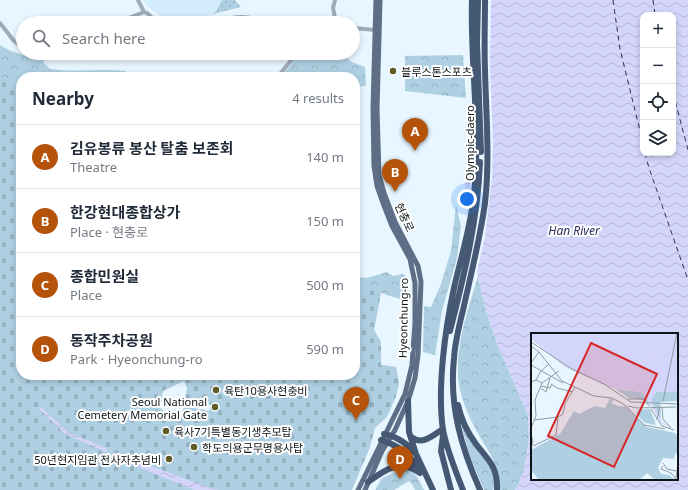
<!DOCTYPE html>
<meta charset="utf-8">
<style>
body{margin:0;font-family:"Noto Sans","Noto Sans KR",sans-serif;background:#f2f2f3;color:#1f2937}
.controls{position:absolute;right:12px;top:12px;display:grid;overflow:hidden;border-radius:8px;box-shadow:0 2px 6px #0003}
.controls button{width:36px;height:36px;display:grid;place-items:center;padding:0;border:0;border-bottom:1px solid #e0e1e3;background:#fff;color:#1f2937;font:20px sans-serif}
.you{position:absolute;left:467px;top:199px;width:14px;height:14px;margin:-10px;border:3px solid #fff;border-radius:50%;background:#1a73e8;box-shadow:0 0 0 6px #1a73e833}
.badge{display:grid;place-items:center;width:26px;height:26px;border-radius:50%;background:#b45309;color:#fff;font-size:13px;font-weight:700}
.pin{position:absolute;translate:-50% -33px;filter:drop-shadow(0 1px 2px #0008)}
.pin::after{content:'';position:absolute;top:21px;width:14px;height:12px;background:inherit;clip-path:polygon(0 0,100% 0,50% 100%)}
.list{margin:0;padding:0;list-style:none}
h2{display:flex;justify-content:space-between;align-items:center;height:52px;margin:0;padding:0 16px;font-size:17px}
h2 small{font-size:13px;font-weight:400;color:#747a83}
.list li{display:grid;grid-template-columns:26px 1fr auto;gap:12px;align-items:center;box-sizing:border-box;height:64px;padding:0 16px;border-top:1px solid #e0e1e3}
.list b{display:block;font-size:15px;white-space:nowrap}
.list p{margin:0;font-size:13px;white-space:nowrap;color:#747a83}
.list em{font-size:13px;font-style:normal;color:#747a83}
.icon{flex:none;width:22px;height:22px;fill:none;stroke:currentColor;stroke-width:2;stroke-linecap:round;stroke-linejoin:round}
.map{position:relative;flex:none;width:688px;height:490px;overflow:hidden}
.search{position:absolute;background:#fff;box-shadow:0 2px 6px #0003;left:16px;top:16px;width:344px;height:44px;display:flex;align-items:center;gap:10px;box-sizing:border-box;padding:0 14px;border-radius:22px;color:#747a83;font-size:15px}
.panel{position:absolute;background:#fff;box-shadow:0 2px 6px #0003;left:16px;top:72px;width:344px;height:308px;border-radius:16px}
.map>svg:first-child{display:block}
</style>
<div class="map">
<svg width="688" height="490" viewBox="0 0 688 490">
<defs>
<pattern id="grass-dots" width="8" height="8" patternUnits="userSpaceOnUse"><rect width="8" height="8" fill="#afd0e3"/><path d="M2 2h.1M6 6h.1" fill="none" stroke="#95b2c2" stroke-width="1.8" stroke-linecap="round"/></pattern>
<pattern id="forest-crowns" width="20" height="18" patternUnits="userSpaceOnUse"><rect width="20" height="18" fill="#afd0e3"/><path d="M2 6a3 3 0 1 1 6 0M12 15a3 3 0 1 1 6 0" fill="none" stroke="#95b2c2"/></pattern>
<pattern id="cemetery-stones" width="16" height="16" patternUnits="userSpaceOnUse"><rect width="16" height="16" fill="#afd0e3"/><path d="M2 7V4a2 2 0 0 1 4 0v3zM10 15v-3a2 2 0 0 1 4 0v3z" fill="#95b2c2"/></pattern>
<pattern id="water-waves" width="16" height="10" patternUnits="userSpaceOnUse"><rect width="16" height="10" fill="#d4d5fb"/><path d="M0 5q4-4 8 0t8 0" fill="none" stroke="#b5b6d6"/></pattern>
</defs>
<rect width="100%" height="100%" fill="#e7f6ff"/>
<path fill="#d3edfc" d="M 143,0 L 222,0 L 217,10 L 213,14 L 184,23 L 169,23 L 150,8 Z"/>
<path fill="url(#grass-dots)" d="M 222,0 L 235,0 L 241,7 L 213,14 L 217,10 Z"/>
<path fill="url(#forest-crowns)" d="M 0,45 C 16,55 28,57 46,54 L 43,62 L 50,69 C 75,73 101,68 126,71 L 127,77 L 21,77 L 21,174 L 0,173 Z
M 300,53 L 339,53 L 352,62 L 365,67 L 366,86 L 355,87 L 355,77 L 337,77 L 335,75 L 319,77 L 281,77 Z
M 463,55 L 466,98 L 405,91 L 405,56 Z
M 456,205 L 461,226 L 457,258 L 442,311 L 435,355 L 423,352 L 424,306 L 431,307 L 441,284 L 451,251 Z
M 387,272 L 393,276 L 402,274 L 405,275 L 407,285 L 406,301 L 381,293 L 374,330 L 381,342 L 381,365 L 396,367 L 399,384 L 395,399 L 355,357 L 355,277 L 367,278 Z
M 478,276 L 485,307 L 498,346 L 528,415 L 529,440 L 524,470 L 519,483 L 515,490 L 499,490 C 505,471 482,443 474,426 C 468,415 463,402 460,390 C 452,354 468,310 478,276 Z
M 460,420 L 492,468 L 495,482 L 493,490 L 484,490 L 470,457 Z
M 403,469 C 418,473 417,477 424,490 L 415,490 L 412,484 L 409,481 L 394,490 L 375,490 L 382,478 Z"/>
<path fill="url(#cemetery-stones)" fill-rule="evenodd" d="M 0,77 L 9,79 L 21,88 L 21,375 L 355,375 L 355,290 L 370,290 L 381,292 L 374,330 L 381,342 L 381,365 L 396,367 L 399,384 L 395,399 L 387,417 L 375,428 L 370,447 L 352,490 L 0,490 ZM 184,381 L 187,388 L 185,399 L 211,405 L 209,411 L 184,406 L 180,422 L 160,408 L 163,391 Z"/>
<path fill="url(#water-waves)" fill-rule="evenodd" d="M 472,0 L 688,0 L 688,490 L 515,490 L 519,483 L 524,470 L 529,440 L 528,415 L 498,346 L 485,307 L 471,245 L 467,214 L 465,189 L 466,177 L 474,144 ZM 643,15 L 673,15 L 673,153 L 643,153 ZM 532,334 L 677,334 L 677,479 L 532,479 Z
M 41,407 L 68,432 L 108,449 L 106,452 L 65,434 L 38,408 Z
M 114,452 L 212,489 L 220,490 L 194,490 L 112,456 Z"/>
<path fill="#e7f6ff" d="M 470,0 L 491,0 L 490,64 L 493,144 L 492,178 L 485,237 L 476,276 L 469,245 L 466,222 L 471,182 L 472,143 L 475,133 Z"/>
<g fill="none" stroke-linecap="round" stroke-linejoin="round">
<path stroke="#312e5d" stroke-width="1" stroke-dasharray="5 4" stroke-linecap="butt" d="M 613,0 L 620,49 L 643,143
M 653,0 L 655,15
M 673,93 L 688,150
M 645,153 L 649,168 L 688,280"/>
<path stroke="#a1aab9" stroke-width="4" d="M 138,0 L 144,12
M 335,0 L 333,8 L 336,23
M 0,23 L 14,41 L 23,48
M 116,23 L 144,12 L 147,13 L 158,23
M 211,23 C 236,16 245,14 270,23
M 353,28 L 375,30
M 280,74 L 297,53"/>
<path stroke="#5d6e86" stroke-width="5" d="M 358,490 L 405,394 L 412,365 L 415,323 L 415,283 L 410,259 L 392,226 L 383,203 L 377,186 L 374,166 L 373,109 L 376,0
M 365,490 L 382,451 L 395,430 L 408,401 L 415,378 L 418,355 L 421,282 L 418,266 L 395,222 L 384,193 L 379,175 L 377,109 L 380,0"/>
<path stroke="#455874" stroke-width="6" d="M 478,0 L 477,43 L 481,152
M 450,331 C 464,276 478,219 480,162
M 408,401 L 409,432 L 416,454 L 433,490
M 458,405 C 461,419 467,432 476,444 C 489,461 498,467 497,490
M 384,434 C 398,437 406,443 415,453
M 443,435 L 441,451 L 451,490
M 411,437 C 423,446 433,435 443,429
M 381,440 C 398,445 411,455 419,471
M 368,482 C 386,469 399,459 420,473
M 463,490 C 455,470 447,450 443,430 C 437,389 445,329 454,288 C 461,257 471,226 474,194 C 481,129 470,64 472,0
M 480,490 C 461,447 449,406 454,358 C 455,342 459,326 463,310 C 471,274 480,239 485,203 C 490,159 486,114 485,70 C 484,47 485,23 485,0"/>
</g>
<g fill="#5e5b27" stroke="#fff" stroke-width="1.5">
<circle cx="393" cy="71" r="4"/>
<circle cx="216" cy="390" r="4"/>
<circle cx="215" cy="407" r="4"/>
<circle cx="166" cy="431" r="4"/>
<circle cx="194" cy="447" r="4"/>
<circle cx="169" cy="459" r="4"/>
</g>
<g text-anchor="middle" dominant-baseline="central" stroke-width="4" stroke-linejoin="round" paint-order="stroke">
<g font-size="11" fill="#0d1417" stroke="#fff" text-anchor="start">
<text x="401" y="71">블루스톤스포츠</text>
<text x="224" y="390">육탄10용사현충비</text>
<text x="207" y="401" text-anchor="end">Seoul National<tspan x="207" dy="13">Cemetery Memorial Gate</tspan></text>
<text x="174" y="431">육사7기특별동기생추모탑</text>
<text x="202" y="447">학도의용군무명용사탑</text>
<text x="161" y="459" text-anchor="end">50년현지임관 전사자추념비</text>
</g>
<g font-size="11" fill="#0d1417" stroke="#fff">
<text transform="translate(469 143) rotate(-90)">Olympic-daero</text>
<text transform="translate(405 217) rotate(65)">현충로</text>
<text transform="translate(403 318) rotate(-89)">Hyeonchung-ro</text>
</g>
<g font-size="12" font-style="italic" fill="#312e5d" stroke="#fff">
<text x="574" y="230">Han River</text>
</g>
</g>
<g transform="translate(531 333)">
<rect width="147" height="147" fill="#e7f6ff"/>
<path d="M 84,56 L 110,59 L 115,64 L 123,78 L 116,68 L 98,65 ZM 125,59 L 147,59 L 147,68 L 129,69 L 130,88 L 120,66 ZM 79,65 L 83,67 L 80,70 L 85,73 L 91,73 L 43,147 L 8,147 L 0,137 L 0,117 L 29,101 L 43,78 L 48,81 L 64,73 L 74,75 ZM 119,76 L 125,92 L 114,90 L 105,81 L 107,77 ZM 144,100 L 147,104 L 147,120 L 144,121 L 143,126 L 132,125 L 127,135 L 130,141 L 138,142 L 144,147 L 124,147 L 116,140 L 108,147 L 74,147 Z" fill="#afd0e3"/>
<path d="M 80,70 L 90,74 L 94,73 L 116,94 L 144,100 L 144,110 L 101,147 L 15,146 L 12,133 L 21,113 L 43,94 L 42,88 L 57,80 L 73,77 Z" fill="#afd0e3"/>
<path d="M 0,0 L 147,0 L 147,59 L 125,59 L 120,66 L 131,89 L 147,98 L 130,90 L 118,68 L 110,59 L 80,55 L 34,34 L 0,6 Z" fill="#d4d5fb"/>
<path fill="none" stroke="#d4d5fb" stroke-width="2" d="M 10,0 L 62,22 L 97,27 L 138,26M 19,0 L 52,13 L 77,19 L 117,22 L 140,19"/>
<path fill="none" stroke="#909ca2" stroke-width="1" d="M 0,9 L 41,36 L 73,51 L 100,69 L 147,71M 0,13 L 8,19 L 31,48 L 63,63 L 81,65 L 94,72 L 113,92 L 134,96M 0,30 L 8,19M 0,32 L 32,50M 5,47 L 10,38 L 18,31M 0,49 L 5,47 L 11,50M 20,51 L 26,55 L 42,59M 10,53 L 19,55 L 21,51M 10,55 L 15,59 L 19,45M 97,66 L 113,66 L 118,73M 132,68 L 146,0M 97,73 L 106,75 L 145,74M 131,74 L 132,86 L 140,95M 120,76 L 131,93 L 143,97M 3,87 L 27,84M 126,87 L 129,73M 0,95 L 5,83 L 4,67 L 11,50 L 28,38M 0,101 L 2,108 L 0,116M 2,113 L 25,102 L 27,84 L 32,81 L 34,71 L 44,54M 132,130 L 136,136 L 145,138M 132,133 L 130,136 L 140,140 L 145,146M 145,145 L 147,130"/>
<path fill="#d62828" fill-opacity="0.15" stroke="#d62828" stroke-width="2" d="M 60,10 L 126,41 L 83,134 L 17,103 Z"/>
<rect width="147" height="147" fill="none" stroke="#0d1417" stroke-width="2"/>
</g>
</svg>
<div class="controls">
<button>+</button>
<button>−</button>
<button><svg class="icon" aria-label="locate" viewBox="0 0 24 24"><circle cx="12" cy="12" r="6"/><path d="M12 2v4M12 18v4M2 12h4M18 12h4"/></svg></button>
<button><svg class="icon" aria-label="layers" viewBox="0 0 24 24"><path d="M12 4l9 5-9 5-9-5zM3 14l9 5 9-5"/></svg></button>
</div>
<div class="you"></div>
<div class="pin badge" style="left:415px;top:151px">A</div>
<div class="pin badge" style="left:395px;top:192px">B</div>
<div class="pin badge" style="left:356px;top:420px">C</div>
<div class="pin badge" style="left:400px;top:479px">D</div>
<div class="search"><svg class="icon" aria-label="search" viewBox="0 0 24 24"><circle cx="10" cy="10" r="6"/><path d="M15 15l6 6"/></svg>Search here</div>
<section class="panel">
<h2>Nearby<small>4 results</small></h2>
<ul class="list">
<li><span class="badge">A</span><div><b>김유봉류 봉산 탈춤 보존회</b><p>Theatre</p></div><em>140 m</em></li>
<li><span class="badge">B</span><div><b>한강현대종합상가</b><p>Place · 현충로</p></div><em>150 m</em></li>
<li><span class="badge">C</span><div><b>종합민원실</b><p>Place</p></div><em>500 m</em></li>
<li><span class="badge">D</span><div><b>동작주차공원</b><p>Park · Hyeonchung-ro</p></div><em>590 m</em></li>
</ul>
</section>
</div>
